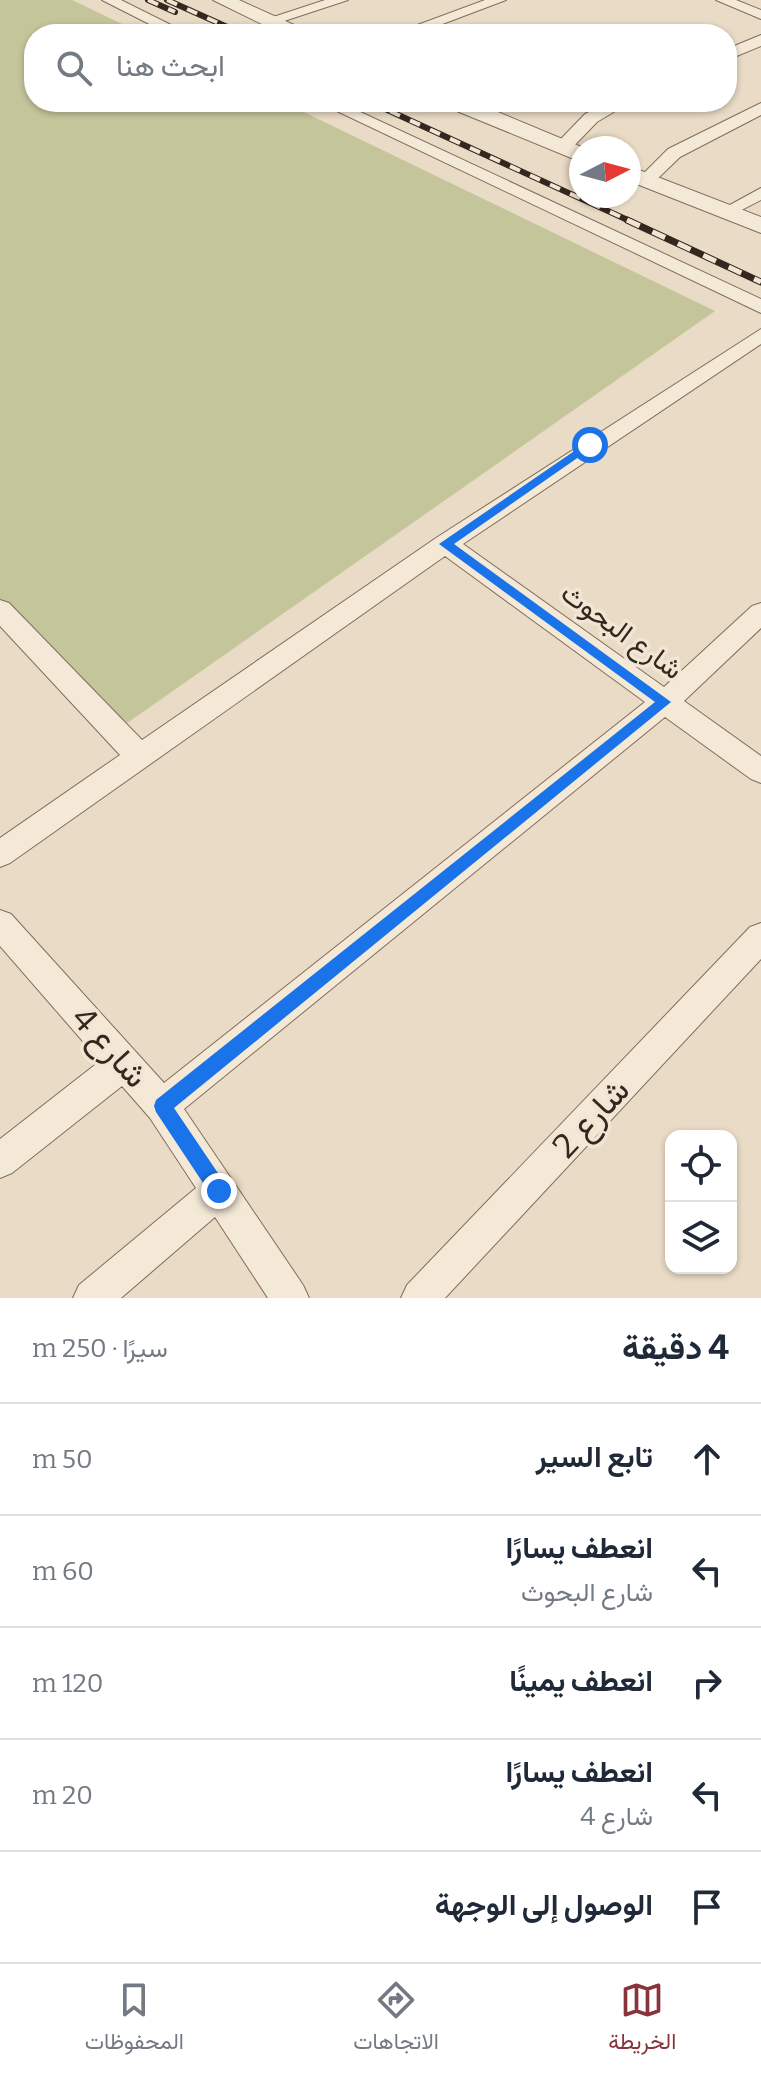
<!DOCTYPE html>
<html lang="ar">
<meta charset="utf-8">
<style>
body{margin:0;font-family:Bitter,Vazirmatn,serif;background:#f2f2f3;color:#1f2937;direction:rtl}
.controls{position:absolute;right:24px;bottom:24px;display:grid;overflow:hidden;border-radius:16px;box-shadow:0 2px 6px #0004}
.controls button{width:72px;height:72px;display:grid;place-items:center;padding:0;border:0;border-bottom:2px solid #e0e1e3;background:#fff;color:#1f2937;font:40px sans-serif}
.compass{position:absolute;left:569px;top:136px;width:72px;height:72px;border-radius:50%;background:#fff;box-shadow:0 2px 6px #0004;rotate:84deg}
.stop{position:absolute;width:24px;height:24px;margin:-18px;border:6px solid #1a73e8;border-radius:50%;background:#fff}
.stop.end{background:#1a73e8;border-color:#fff;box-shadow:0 2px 8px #0008}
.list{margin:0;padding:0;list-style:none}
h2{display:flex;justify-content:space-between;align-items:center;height:104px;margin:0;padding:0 32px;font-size:34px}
h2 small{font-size:26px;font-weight:400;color:#747a83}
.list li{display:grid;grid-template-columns:52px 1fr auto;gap:24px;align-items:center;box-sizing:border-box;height:112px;padding:0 32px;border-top:2px solid #e0e1e3}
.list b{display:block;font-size:30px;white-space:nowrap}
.list p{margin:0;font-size:26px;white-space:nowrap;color:#747a83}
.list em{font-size:26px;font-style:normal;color:#747a83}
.icon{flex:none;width:44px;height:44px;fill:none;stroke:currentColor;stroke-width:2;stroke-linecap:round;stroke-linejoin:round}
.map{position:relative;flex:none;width:761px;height:1298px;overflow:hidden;direction:ltr}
.search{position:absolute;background:#fff;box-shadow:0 2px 6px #0004;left:24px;right:24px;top:24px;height:88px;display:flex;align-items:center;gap:20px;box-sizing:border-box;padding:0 28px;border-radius:32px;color:#747a83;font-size:30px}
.sheet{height:664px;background:#fff}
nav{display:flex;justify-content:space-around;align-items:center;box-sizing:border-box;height:112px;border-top:2px solid #e0e1e3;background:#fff;font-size:22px;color:#747a83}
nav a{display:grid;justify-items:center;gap:4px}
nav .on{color:#89343c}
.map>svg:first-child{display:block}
</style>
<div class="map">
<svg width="761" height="1298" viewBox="0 0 761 1298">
<rect width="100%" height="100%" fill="#e9dbc5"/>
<path fill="#c4c59a" d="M 0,0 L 72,0 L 143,34 L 34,34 L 34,102 L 283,102 L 715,311 L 120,728 L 0,607 Z"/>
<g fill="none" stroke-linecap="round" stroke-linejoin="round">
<defs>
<path id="minor" d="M 102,0 L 121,0 L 189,34 L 169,34 Z
M 325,0 L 348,0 L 269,26 L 261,21 Z
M 485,0 L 506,0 L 416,34 L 393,34 Z
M 716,0 L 736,0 L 761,10 L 761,19 Z
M 761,35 L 761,46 L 727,60 L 727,49 Z
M 318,102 L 339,102 L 761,299 L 761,313 Z
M 609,102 L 630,102 L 597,122 L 569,151 L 557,151 L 554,147 L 557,143 L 585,114 Z
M 761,103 L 761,115 L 680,157 L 652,184 L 640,184 L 637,180 L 668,149 Z
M 761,188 L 761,200 L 726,218 L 717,212 Z
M 761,329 L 761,344 L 463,544 L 664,687 L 752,606 L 761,603 L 761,628 L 684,701 L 761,756 L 761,783 L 751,779 L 665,717 L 184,1109 L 303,1285 L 309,1298 L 268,1298 L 215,1217 L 121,1298 L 73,1298 L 79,1285 L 196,1188 L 150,1118 L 122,1086 L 12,1173 L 0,1178 L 0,1139 L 100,1061 L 0,946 L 0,910 L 11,914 L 164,1083 L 645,702 L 445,556 L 10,863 L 0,867 L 0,838 L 120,755 L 0,626 L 0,600 L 9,603 L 142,740 L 436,538 Z
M 761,923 L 761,959 L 445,1298 L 401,1298 L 407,1285 L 750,927 Z"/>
<path id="tertiary" d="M 213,0 L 239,0 L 305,30 L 308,34 L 282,34 Z
M 444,102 L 474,102 L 584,148 L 581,148 L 581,162 L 447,107 Z
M 629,166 L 761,217 L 761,233 L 629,181 Z"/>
</defs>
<use href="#minor" stroke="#816d5d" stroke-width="2"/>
<use href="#tertiary" stroke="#816d5d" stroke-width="2"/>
<use href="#minor" fill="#f4e9d7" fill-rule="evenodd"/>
<use href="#tertiary" fill="#f4e9d7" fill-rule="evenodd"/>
<defs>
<path id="rail-far1" d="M 148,0 L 175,12
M 167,0 L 243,34
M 370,102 L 632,222"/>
<path id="rail" d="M 627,220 L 761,282"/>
</defs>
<use href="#rail-far1" stroke="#33271f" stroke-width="6"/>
<use href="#rail" stroke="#33271f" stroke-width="7"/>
<use href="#rail-far1" stroke="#f1e6d3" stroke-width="4" stroke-dasharray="11" stroke-linecap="butt"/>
<use href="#rail" stroke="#f1e6d3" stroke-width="5" stroke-dasharray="14" stroke-linecap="butt"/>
</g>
<path fill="#1a73e8" d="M 586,443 L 596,445 L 454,544 L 671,702 L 174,1108 L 226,1185 L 228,1191 L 226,1198 L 219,1200 L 213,1198 L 156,1112 L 154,1106 L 156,1100 L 655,702 L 439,544 Z"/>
<g text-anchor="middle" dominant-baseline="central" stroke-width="7" stroke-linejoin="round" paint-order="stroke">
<g font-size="28" fill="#33271f" stroke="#f1e6d3">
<text transform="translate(622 631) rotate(36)">شارع البحوث</text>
</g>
<g font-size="34" fill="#33271f" stroke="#f1e6d3">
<text transform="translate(110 1047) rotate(48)">شارع 4</text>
<text transform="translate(591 1118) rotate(-47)">شارع 2</text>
</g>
</g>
</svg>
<div class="controls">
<button><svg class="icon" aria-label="locate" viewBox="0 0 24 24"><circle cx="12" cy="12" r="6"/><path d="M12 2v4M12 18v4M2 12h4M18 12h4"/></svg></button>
<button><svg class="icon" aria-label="layers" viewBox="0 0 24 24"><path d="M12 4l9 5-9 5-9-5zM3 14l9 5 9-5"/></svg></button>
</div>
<svg class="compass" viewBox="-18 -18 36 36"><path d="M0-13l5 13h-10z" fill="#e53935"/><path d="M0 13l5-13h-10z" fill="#747a83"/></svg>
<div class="stop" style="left:590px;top:445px"></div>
<div class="stop end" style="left:219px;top:1191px"></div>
<div class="search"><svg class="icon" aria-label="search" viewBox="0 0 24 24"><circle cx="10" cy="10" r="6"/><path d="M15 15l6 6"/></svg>ابحث هنا</div>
</div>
<section class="sheet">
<h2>4 دقيقة<small>سيرًا · 250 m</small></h2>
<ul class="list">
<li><svg class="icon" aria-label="ahead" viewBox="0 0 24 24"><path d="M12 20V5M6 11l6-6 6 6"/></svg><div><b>تابع السير</b></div><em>50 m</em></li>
<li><svg class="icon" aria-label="left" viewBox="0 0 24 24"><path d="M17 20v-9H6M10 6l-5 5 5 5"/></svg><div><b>انعطف يسارًا</b><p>شارع البحوث</p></div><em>60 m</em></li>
<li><svg class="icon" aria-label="right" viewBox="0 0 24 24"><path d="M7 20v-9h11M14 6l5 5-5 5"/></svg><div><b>انعطف يمينًا</b></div><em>120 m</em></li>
<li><svg class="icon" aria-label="left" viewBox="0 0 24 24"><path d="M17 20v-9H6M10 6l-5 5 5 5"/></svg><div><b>انعطف يسارًا</b><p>شارع 4</p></div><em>20 m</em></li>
<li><svg class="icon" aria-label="arrive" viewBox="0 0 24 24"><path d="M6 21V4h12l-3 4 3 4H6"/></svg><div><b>الوصول إلى الوجهة</b></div></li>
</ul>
</section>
<nav>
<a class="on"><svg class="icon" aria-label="map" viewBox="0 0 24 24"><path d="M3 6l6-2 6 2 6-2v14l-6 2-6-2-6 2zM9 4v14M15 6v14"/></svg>الخريطة</a>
<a><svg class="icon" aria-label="directions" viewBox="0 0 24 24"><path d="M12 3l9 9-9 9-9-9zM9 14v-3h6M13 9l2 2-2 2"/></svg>الاتجاهات</a>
<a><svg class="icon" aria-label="saved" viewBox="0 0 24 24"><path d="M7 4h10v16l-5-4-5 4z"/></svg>المحفوظات</a>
</nav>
